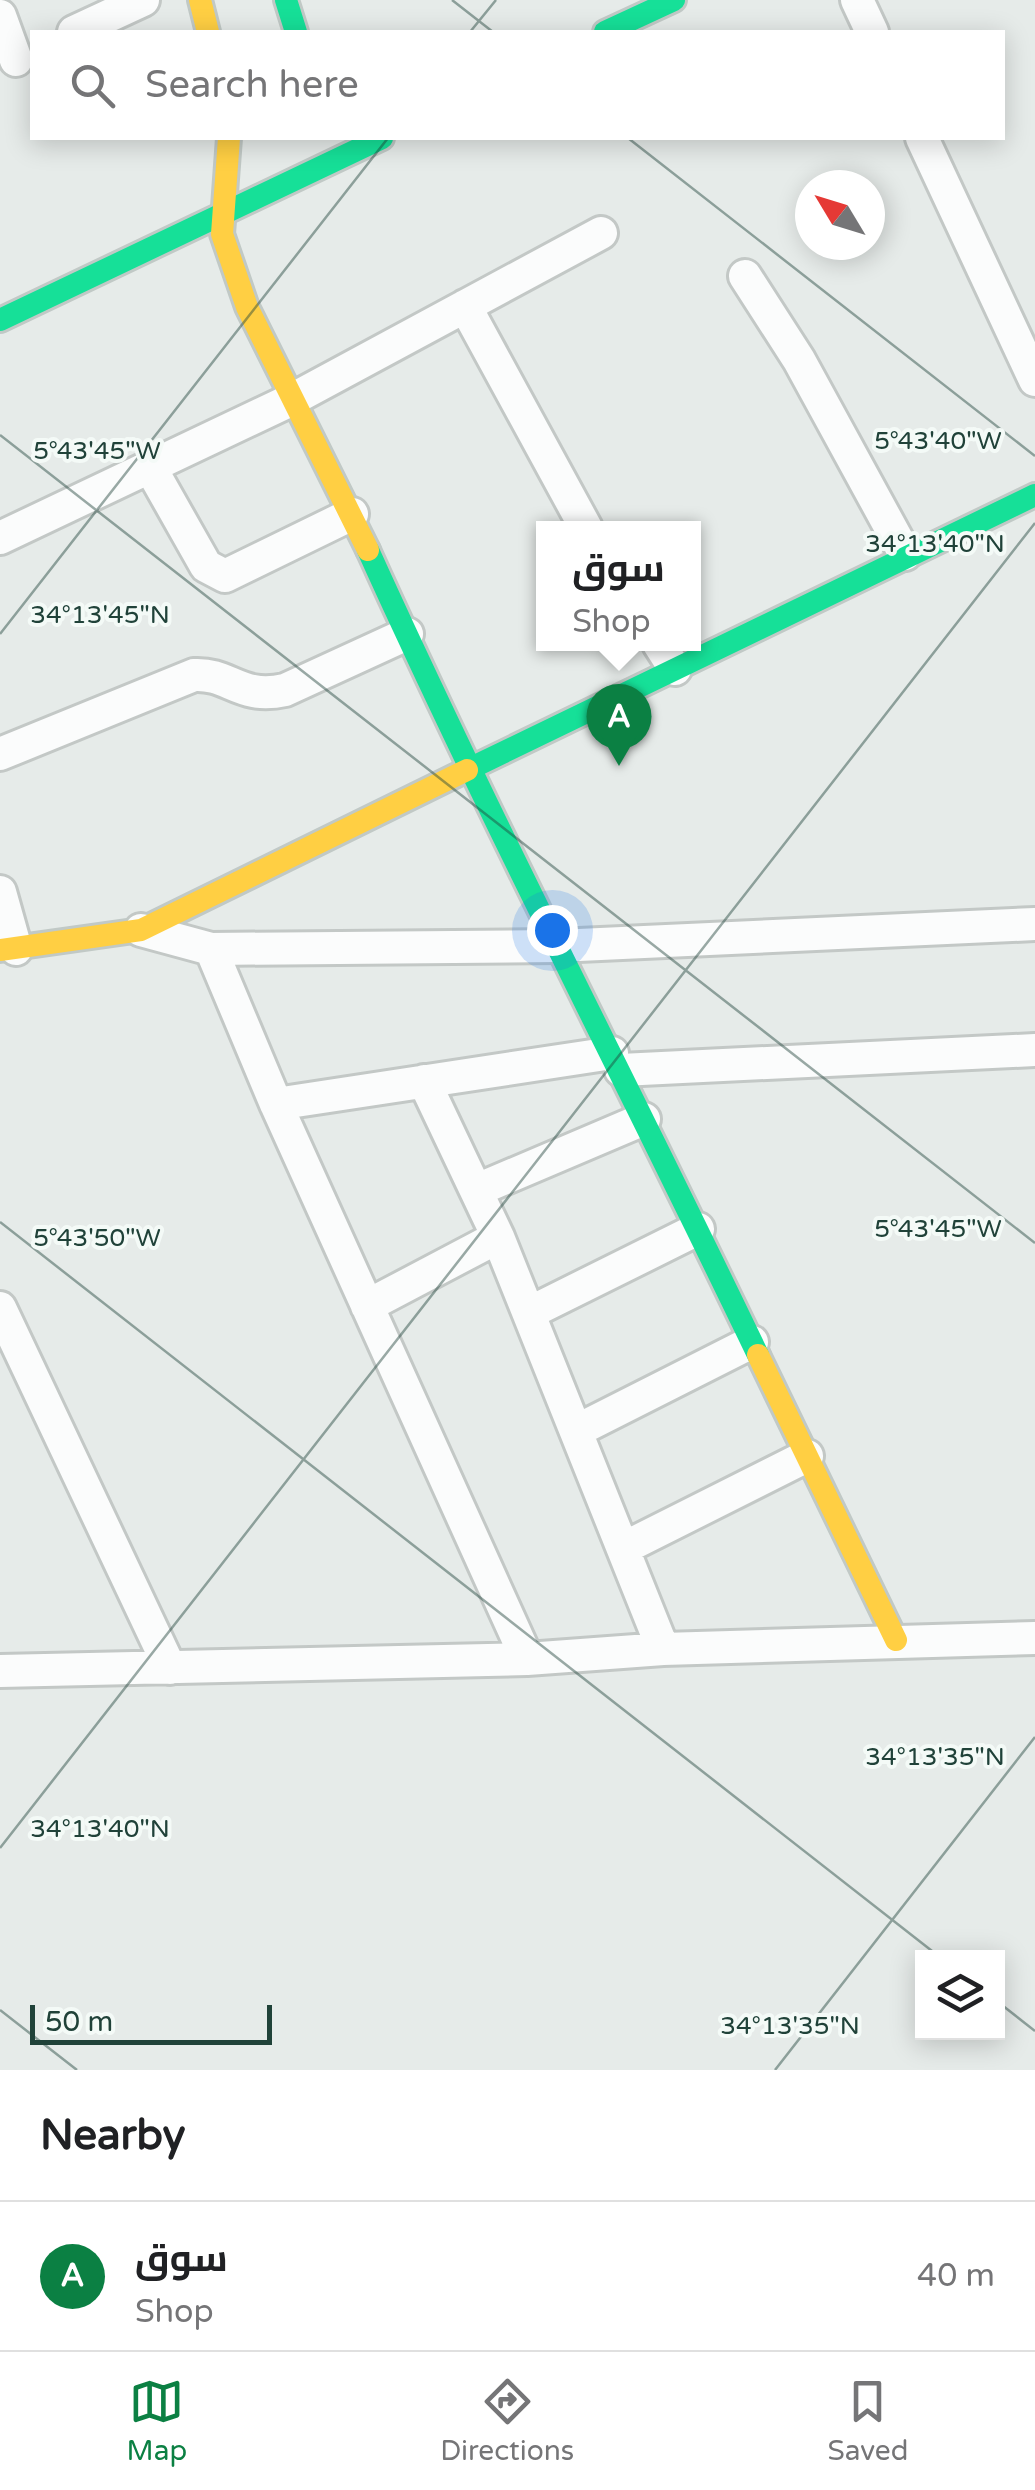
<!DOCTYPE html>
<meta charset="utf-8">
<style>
body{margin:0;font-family:"Varela Round",Cairo,sans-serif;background:#f6f6f6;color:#202124}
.controls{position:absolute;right:30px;bottom:30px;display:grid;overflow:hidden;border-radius:0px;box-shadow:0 5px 25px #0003}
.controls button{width:90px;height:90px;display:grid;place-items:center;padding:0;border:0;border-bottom:2px solid #e0e0e0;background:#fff;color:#202124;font:50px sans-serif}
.compass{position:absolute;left:795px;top:170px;width:90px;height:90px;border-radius:50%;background:#fff;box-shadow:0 5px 25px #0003;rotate:308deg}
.scale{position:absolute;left:30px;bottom:25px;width:242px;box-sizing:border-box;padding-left:10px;border:5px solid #204239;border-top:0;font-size:28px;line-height:35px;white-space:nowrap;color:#204239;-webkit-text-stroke:8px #f4faf7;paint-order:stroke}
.you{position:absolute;left:552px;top:930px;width:35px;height:35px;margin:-25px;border:8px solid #fff;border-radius:50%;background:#1a73e8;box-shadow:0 0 0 15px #1a73e833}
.badge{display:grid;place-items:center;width:65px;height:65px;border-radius:50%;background:#0b8043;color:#fff;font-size:32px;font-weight:700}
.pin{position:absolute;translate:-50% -82px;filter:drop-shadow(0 2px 5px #0008)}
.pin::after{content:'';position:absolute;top:52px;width:35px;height:30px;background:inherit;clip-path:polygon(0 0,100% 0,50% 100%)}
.popup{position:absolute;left:536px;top:521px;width:165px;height:130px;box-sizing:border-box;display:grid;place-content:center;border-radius:0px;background:#fff;filter:drop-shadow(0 2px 8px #0005);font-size:32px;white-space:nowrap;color:#757577}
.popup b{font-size:38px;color:#202124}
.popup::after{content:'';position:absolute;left:50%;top:100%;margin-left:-20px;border:20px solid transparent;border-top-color:#fff}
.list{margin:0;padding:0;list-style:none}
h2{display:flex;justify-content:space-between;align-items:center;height:130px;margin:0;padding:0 40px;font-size:42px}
h2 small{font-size:32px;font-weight:400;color:#757577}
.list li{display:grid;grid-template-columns:65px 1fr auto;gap:30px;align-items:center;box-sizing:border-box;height:150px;padding:0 40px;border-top:2px solid #e0e0e0}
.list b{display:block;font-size:38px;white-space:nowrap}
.list p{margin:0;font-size:32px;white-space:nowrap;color:#757577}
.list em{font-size:32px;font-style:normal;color:#757577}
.icon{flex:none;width:55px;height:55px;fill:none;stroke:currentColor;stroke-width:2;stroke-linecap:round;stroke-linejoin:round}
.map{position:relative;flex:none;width:1035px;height:2070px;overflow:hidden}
.search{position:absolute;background:#fff;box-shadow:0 5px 25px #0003;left:30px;right:30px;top:30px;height:110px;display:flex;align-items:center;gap:25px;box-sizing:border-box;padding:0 35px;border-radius:0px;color:#757577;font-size:38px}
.sheet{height:280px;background:#fff}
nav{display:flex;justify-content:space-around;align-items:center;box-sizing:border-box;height:140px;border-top:2px solid #e0e0e0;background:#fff;font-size:28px;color:#757577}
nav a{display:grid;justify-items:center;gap:5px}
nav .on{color:#0b8043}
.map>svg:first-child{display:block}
</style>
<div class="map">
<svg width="1035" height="2070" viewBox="0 0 1035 2070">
<rect width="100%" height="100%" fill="#e6ebe9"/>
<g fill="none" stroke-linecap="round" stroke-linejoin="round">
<defs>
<path id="street" d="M 857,0 L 872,32
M 0,16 L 16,60
M 74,32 L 143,0
M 922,138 L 1035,380
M 745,276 L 799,360 L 905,554
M 465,306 L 586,528
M 150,467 L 206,566 L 225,576 L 352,514
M 0,538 L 293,399 L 601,233
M 659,644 L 675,669
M 0,754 L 194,675 C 230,673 239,700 285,690 L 407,634
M 0,892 L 16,949
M 141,930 L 211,949 L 557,946 L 1035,924
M 211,949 L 276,1104 L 527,1659
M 621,1070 L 1035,1050
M 424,1081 L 498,1237 L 663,1649
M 276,1104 L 612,1053
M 477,1190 L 644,1119
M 367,1306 L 498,1237
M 0,1308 L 170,1668
M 529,1313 L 698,1229
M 578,1430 L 752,1342
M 624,1548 L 807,1456
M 0,1671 L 527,1659 L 663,1649 L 1035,1638"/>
<path id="fast" d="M 286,0 L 296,32
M 605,32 L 674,0
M 0,320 L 382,138
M 368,550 C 491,822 629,1086 758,1355
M 467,770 L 1035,495"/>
<path id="slow" d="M 200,0 L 208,32
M 229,138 L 222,234 L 247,307 L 368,550
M 0,950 L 141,930 L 467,770
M 758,1355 L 896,1640"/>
</defs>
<use href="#street" stroke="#c3c8c6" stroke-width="38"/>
<use href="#fast" stroke="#c1c9c6" stroke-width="28"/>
<use href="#slow" stroke="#c1c9c6" stroke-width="28"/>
<use href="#street" stroke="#fbfcfc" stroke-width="32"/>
<use href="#fast" stroke="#16e098" stroke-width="22"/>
<use href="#slow" stroke="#ffcf43" stroke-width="22"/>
</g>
<path fill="none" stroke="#204239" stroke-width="2.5" stroke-opacity="0.45" d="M 452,0 L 493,32M 470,32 L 496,0M 628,138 L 1035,456M 0,435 L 1035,1243M 0,634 L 388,138M 0,1222 L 941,1958M 0,1848 L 1035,523M 998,2002 L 1035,2031M 0,2010 L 77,2070M 775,2070 L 1035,1737"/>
<g font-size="25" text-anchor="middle" fill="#204239" stroke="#f4faf7" stroke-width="8" stroke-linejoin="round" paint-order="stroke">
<text x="938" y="449">5°43'40"W</text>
<text x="97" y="459">5°43'45"W</text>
<text x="935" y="552">34°13'40"N</text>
<text x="100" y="623">34°13'45"N</text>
<text x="938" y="1237">5°43'45"W</text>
<text x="97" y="1246">5°43'50"W</text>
<text x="935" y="1765">34°13'35"N</text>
<text x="100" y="1837">34°13'40"N</text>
<text x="790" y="2034">34°13'35"N</text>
</g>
</svg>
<div class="controls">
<button><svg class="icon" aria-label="layers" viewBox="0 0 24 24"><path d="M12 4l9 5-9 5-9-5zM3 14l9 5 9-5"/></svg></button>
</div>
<svg class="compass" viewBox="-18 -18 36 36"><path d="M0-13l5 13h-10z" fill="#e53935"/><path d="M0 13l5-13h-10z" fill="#757577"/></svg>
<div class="scale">50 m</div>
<div class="you"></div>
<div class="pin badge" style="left:619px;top:766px">A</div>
<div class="popup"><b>سوق</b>Shop</div>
<div class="search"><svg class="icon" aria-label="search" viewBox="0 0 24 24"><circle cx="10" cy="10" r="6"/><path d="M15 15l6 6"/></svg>Search here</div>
</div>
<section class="sheet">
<h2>Nearby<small></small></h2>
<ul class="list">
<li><span class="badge">A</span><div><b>سوق</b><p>Shop</p></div><em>40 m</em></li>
</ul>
</section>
<nav>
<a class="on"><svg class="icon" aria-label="map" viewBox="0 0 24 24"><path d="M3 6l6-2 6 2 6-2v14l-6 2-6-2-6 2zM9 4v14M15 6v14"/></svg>Map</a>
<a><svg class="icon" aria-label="directions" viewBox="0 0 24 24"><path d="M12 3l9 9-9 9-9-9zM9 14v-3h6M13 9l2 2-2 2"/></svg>Directions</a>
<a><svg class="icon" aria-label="saved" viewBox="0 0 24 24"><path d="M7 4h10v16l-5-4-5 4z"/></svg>Saved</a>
</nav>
